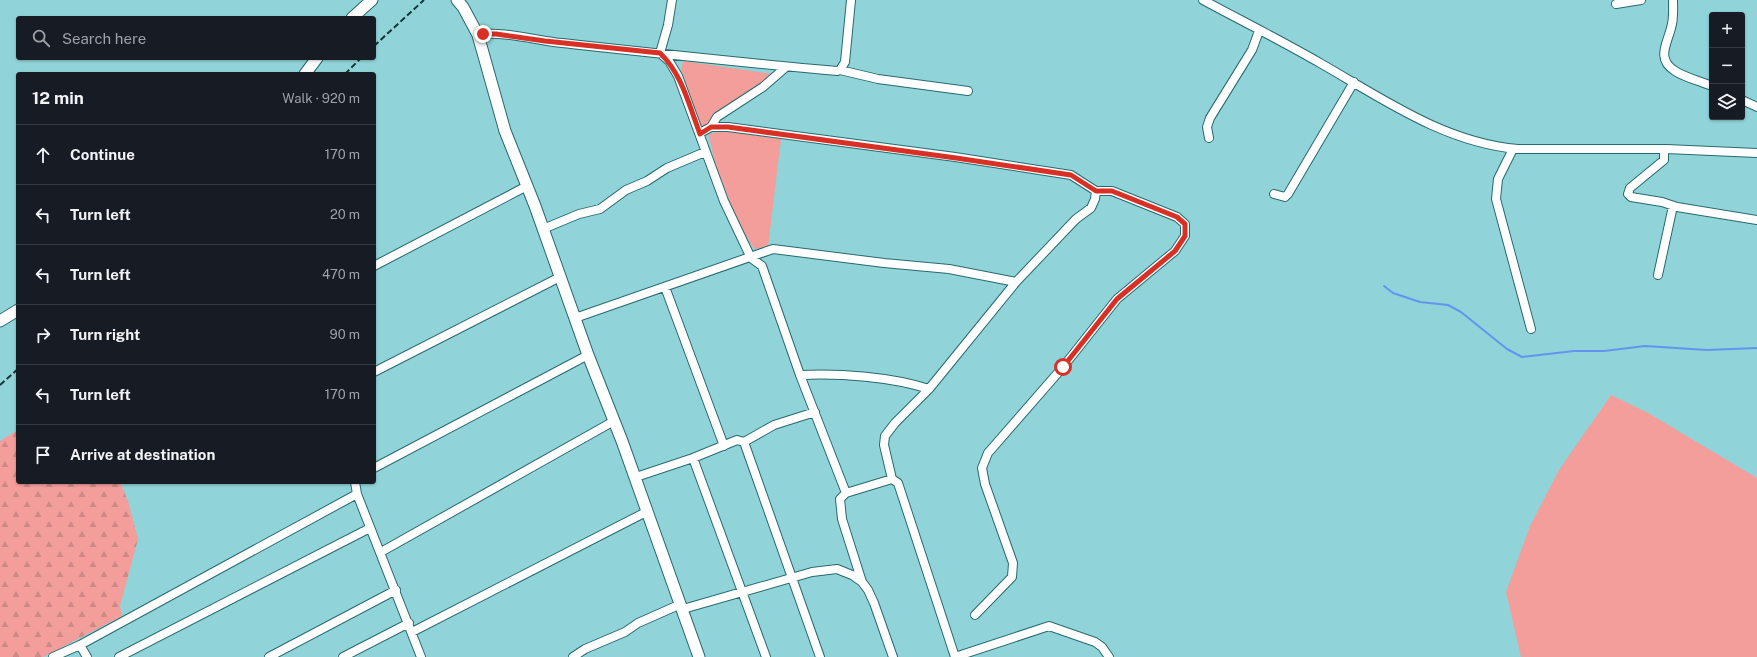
<!DOCTYPE html>
<meta charset="utf-8">
<style>
body{margin:0;font-family:"Public Sans",sans-serif;background:#20242c;color:#f1f3f6}
.controls{position:absolute;right:12px;top:12px;display:grid;overflow:hidden;border-radius:4px;box-shadow:0 1px 3px #0004}
.controls button{width:36px;height:36px;display:grid;place-items:center;padding:0;border:0;border-bottom:1px solid #363941;background:#171b24;color:#f1f3f6;font:20px sans-serif}
.stop{position:absolute;width:12px;height:12px;margin:-9px;border:3px solid #d93025;border-radius:50%;background:#fff}
.stop.end{background:#d93025;border-color:#fff;box-shadow:0 1px 4px #0008}
.list{margin:0;padding:0;list-style:none}
h2{display:flex;justify-content:space-between;align-items:center;height:52px;margin:0;padding:0 16px;font-size:17px}
h2 small{font-size:13px;font-weight:400;color:#9ea1a6}
.list li{display:grid;grid-template-columns:26px 1fr auto;gap:12px;align-items:center;box-sizing:border-box;height:60px;padding:0 16px;border-top:1px solid #363941}
.list b{display:block;font-size:15px;white-space:nowrap}
.list em{font-size:13px;font-style:normal;color:#9ea1a6}
.icon{flex:none;width:22px;height:22px;fill:none;stroke:currentColor;stroke-width:2;stroke-linecap:round;stroke-linejoin:round}
.map{position:relative;flex:none;width:1757px;height:657px;overflow:hidden}
.search{position:absolute;background:#171b24;box-shadow:0 1px 3px #0004;left:16px;top:16px;width:360px;height:44px;display:flex;align-items:center;gap:10px;box-sizing:border-box;padding:0 14px;border-radius:4px;color:#9ea1a6;font-size:15px}
.panel{position:absolute;background:#171b24;box-shadow:0 1px 3px #0004;left:16px;top:72px;width:360px;height:412px;border-radius:4px}
.map>svg:first-child{display:block}
</style>
<div class="map">
<svg width="1757" height="657" viewBox="0 0 1757 657">
<defs>
<pattern id="forest-firs" width="22" height="20" patternUnits="userSpaceOnUse"><rect width="22" height="20" fill="#f39e9b"/><path d="M5 1l3.5 6h-7zM16 11l3.5 6h-7z" fill="#cf8885"/></pattern>
</defs>
<rect width="100%" height="100%" fill="#90d3d8"/>
<path fill="#f39e9b" d="M 683,61 L 773,74 L 702,128 L 681,69 Z
M 726,131 L 781,139 L 768,247 L 754,249 L 736,219 L 717,169 L 708,134 Z
M 1611,395 L 1648,413 L 1757,478 L 1757,657 L 1521,657 L 1506,592 L 1530,526 L 1559,470 Z"/>
<path fill="url(#forest-firs)" d="M 18,430 L 18,482 L 120,482 L 128,501 L 138,539 L 120,606 L 122,616 L 43,657 L 0,657 L 0,441 Z"/>
<g fill="none" stroke-linecap="round" stroke-linejoin="round">
<path stroke="#6395f0" stroke-width="2" d="M 1384,286 L 1393,293 L 1420,302 L 1448,305 L 1461,312 L 1507,349 L 1522,357 L 1574,351 L 1604,351 L 1645,346 L 1707,350 L 1757,348"/>
<defs>
<path id="street" d="M 672,0 L 668,25 L 660,53 L 669,61 L 678,76 L 724,201 L 751,258 L 762,266 L 800,375 L 846,493
M 1203,0 C 1242,21 1282,41 1320,63 C 1383,99 1445,143 1518,149 L 1666,149 L 1757,153
M 1673,0 C 1673,9 1674,19 1671,28 C 1667,44 1656,59 1675,71 C 1686,78 1700,81 1712,86
M 1616,4 L 1641,0
M 478,35 C 500,30 539,41 562,43 C 654,53 745,63 837,71 L 840,70 L 845,62 L 851,0
M 840,70 L 878,79 L 968,91
M 1742,100 L 1757,107
M 711,127 L 717,117 L 763,87 L 786,67
M 700,133 L 711,127 L 728,127 L 955,157 L 1071,175 L 1096,191 L 1095,199 L 1091,208 L 1076,219 L 1016,282 L 929,389 L 895,423 L 885,436 L 884,445 L 892,479
M 1209,138 L 1207,127 L 1210,118 L 1252,50 L 1259,31
M 1513,149 L 1498,179 L 1496,199 L 1531,329
M 1664,149 L 1664,160 L 1630,188 L 1628,194 L 1631,197 L 1662,202 L 1677,207 L 1757,220
M 1274,194 L 1285,197 L 1288,194 L 1354,82
M 543,229 L 579,214 L 600,209 L 626,190 L 647,181 L 667,168 L 705,152
M 374,266 L 527,186
M 1658,275 L 1673,206
M 665,287 L 724,446
M 575,318 L 773,249 L 884,263 L 949,269 L 1016,282
M 374,372 L 560,277
M 800,375 C 840,373 892,377 929,389
M 744,442 L 774,425 L 815,412
M 693,458 L 766,657
M 374,468 L 588,355
M 636,477 L 693,458 L 737,440 L 744,442 L 820,657
M 355,482 L 357,494 L 421,657
M 381,552 L 614,421
M 862,582 L 842,519 L 840,499 L 846,493 L 892,479 L 898,483 L 955,657
M 683,609 L 812,572 L 837,569 L 852,575 L 862,582 L 868,590 L 874,603 L 893,657
M 975,615 L 1012,577 L 1013,563 L 985,484 L 982,468 L 988,453 L 1063,367 L 1117,299 L 1175,251 L 1185,236 L 1185,224 L 1177,217 L 1112,191 L 1096,191
M 412,632 L 648,511
M 80,645 L 87,657
M 53,657 L 80,645 L 357,494
M 119,657 L 370,528
M 269,657 L 396,590
M 343,657 L 409,623
M 573,657 L 585,649 L 625,632 L 638,623 L 681,604
M 955,657 L 1049,626 L 1095,642 L 1102,647 L 1109,657"/>
<path id="secondary" d="M 457,0 L 463,7 L 478,35 L 505,131 L 535,206 L 588,355 L 622,441 L 699,657
M 352,18 L 372,0
M 305,74 L 317,58
M 0,321 L 18,310"/>
</defs>
<use href="#street" stroke="#266a6f" stroke-width="10"/>
<use href="#secondary" stroke="#266a6f" stroke-width="13"/>
<use href="#street" stroke="#fff" stroke-width="8"/>
<use href="#secondary" stroke="#fff" stroke-width="11"/>
<path stroke="#143537" stroke-width="2" stroke-dasharray="6 3" stroke-linecap="butt" d="M 374,46 L 424,0
M 345,74 L 361,58
M 0,385 L 18,369"/>
</g>
<g fill="none" stroke-linecap="round" stroke-linejoin="round">
<path stroke="#d93025" stroke-width="5" d="M 483,34 L 496,34 L 545,41 L 660,53 C 682,74 689,105 700,134 L 711,127 L 728,127 L 956,158 L 1071,175 L 1096,191 L 1112,191 L 1177,217 L 1185,224 L 1185,236 L 1175,251 L 1117,299 L 1063,367"/>
</g>
</svg>
<div class="controls">
<button>+</button>
<button>−</button>
<button><svg class="icon" aria-label="layers" viewBox="0 0 24 24"><path d="M12 4l9 5-9 5-9-5zM3 14l9 5 9-5"/></svg></button>
</div>
<div class="stop" style="left:1063px;top:367px"></div>
<div class="stop end" style="left:483px;top:34px"></div>
<div class="search"><svg class="icon" aria-label="search" viewBox="0 0 24 24"><circle cx="10" cy="10" r="6"/><path d="M15 15l6 6"/></svg>Search here</div>
<section class="panel">
<h2>12 min<small>Walk · 920 m</small></h2>
<ul class="list">
<li><svg class="icon" aria-label="ahead" viewBox="0 0 24 24"><path d="M12 20V5M6 11l6-6 6 6"/></svg><div><b>Continue</b></div><em>170 m</em></li>
<li><svg class="icon" aria-label="left" viewBox="0 0 24 24"><path d="M17 20v-9H6M10 6l-5 5 5 5"/></svg><div><b>Turn left</b></div><em>20 m</em></li>
<li><svg class="icon" aria-label="left" viewBox="0 0 24 24"><path d="M17 20v-9H6M10 6l-5 5 5 5"/></svg><div><b>Turn left</b></div><em>470 m</em></li>
<li><svg class="icon" aria-label="right" viewBox="0 0 24 24"><path d="M7 20v-9h11M14 6l5 5-5 5"/></svg><div><b>Turn right</b></div><em>90 m</em></li>
<li><svg class="icon" aria-label="left" viewBox="0 0 24 24"><path d="M17 20v-9H6M10 6l-5 5 5 5"/></svg><div><b>Turn left</b></div><em>170 m</em></li>
<li><svg class="icon" aria-label="arrive" viewBox="0 0 24 24"><path d="M6 21V4h12l-3 4 3 4H6"/></svg><div><b>Arrive at destination</b></div></li>
</ul>
</section>
</div>
